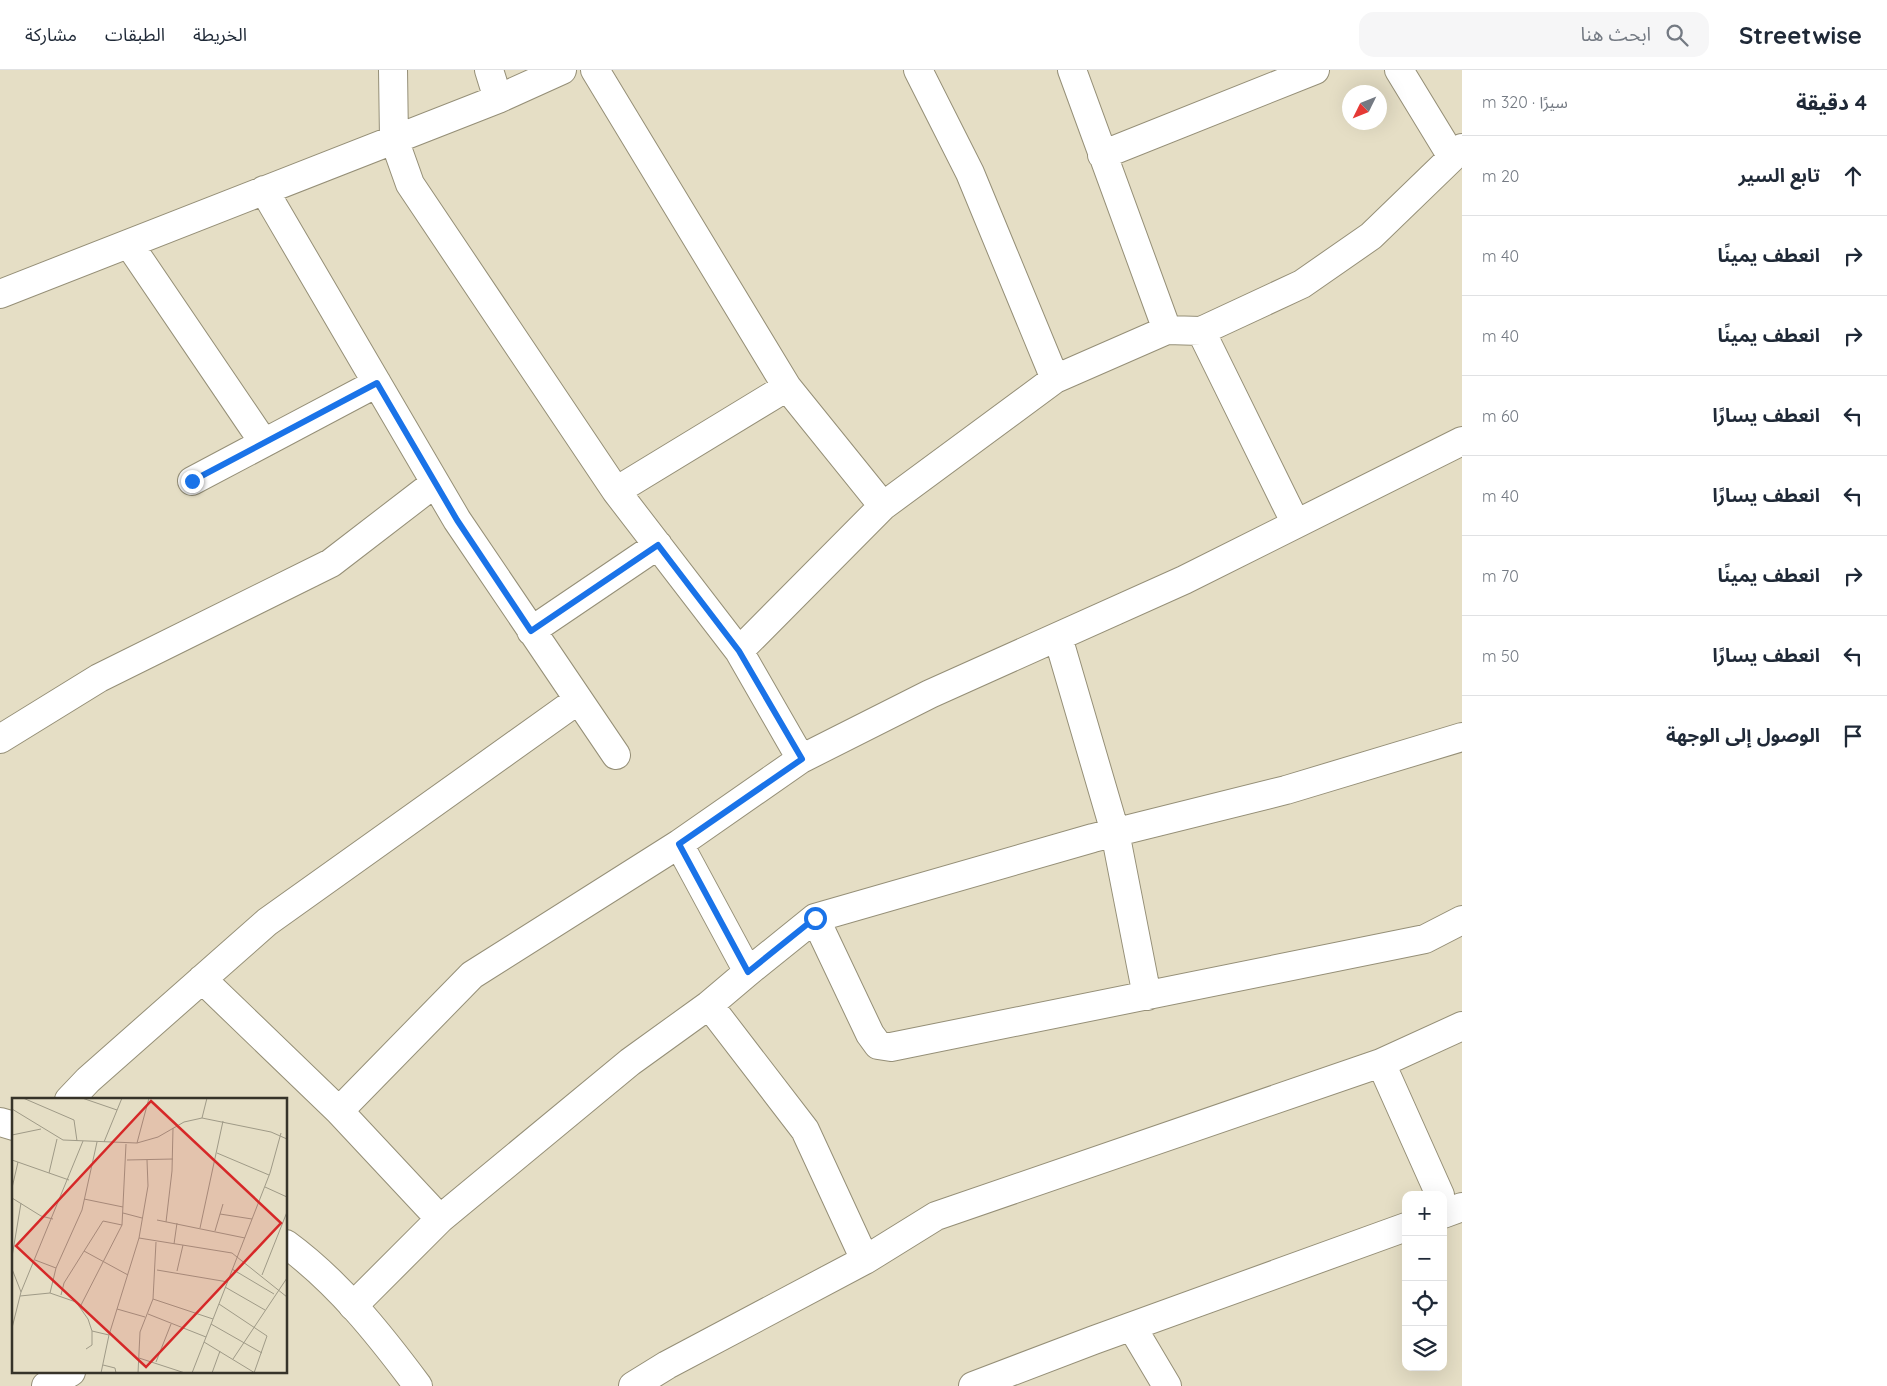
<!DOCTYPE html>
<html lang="ar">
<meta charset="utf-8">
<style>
body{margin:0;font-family:Quicksand,"Noto Sans Arabic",sans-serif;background:#f6f6f7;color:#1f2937;direction:rtl}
.controls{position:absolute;right:15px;bottom:15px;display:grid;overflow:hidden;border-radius:10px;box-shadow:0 5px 20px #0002}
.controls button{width:45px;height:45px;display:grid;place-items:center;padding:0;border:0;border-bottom:1px solid #e0e1e3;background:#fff;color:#1f2937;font:25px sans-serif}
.compass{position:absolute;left:1342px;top:15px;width:45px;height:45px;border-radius:50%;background:#fff;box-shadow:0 5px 20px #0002;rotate:227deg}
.stop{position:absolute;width:15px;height:15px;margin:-11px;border:4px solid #1a73e8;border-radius:50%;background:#fff}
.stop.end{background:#1a73e8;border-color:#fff;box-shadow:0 1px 5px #0008}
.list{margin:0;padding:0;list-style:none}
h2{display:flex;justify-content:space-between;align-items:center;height:65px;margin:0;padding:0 20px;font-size:21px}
h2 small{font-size:16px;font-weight:400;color:#747a83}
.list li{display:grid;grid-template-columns:32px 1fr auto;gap:15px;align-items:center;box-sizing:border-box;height:80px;padding:0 20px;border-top:1px solid #e0e1e3}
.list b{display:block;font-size:19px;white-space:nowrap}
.list em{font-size:16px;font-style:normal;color:#747a83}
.icon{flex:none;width:28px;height:28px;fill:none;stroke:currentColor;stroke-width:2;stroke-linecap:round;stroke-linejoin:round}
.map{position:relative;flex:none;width:1462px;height:1316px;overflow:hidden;direction:ltr}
header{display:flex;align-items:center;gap:30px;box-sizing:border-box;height:70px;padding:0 25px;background:#fff;border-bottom:1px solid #e0e1e3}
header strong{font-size:24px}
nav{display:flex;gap:28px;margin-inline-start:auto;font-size:18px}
.search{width:350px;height:45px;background:#f6f6f7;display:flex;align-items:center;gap:12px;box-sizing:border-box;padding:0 18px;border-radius:15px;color:#747a83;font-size:19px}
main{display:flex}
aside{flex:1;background:#fff}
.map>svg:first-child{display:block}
</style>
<header>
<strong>Streetwise</strong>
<div class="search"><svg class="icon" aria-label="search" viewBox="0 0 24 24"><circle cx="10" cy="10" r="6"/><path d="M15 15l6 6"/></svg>ابحث هنا</div>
<nav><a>الخريطة</a><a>الطبقات</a><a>مشاركة</a></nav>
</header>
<main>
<aside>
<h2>4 دقيقة<small>سيرًا · 320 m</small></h2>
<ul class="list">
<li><svg class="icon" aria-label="ahead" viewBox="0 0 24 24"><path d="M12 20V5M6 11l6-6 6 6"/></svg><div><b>تابع السير</b></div><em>20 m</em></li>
<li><svg class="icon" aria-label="right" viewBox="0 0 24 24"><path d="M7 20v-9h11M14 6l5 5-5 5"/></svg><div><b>انعطف يمينًا</b></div><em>40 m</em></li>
<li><svg class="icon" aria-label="right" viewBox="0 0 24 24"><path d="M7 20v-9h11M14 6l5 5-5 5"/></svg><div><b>انعطف يمينًا</b></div><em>40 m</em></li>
<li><svg class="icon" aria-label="left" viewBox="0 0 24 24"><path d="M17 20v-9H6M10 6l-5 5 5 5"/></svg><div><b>انعطف يسارًا</b></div><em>60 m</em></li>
<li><svg class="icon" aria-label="left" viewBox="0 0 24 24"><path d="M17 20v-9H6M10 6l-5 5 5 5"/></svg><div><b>انعطف يسارًا</b></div><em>40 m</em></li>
<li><svg class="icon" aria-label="right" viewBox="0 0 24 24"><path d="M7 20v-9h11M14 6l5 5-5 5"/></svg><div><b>انعطف يمينًا</b></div><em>70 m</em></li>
<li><svg class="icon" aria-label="left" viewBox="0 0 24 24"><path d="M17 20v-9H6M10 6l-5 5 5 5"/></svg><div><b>انعطف يسارًا</b></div><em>50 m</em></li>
<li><svg class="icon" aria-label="arrive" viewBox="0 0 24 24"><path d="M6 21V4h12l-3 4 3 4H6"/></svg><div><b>الوصول إلى الوجهة</b></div></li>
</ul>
</aside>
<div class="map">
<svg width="1462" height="1316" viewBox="0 0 1462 1316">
<rect width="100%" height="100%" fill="#e5dec5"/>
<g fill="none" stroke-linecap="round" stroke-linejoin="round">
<defs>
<path id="minor" d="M 393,0 L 394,69 L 410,114 L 616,421 L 739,581 L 801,689
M 489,0 L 498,29
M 595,0 L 787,317 L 883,436
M 918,0 L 970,103 L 1055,309
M 1072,0 L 1167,260
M 1399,0 L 1452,87
M 1102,85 L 1315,0
M 264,120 L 457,450 L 616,685
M 129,174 L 264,373
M 0,224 L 498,29 L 562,0
M 1201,261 L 1296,454
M 192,411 L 377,313
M 616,421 L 787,317
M 531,561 L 658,475
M 1058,567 L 1115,762 L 1147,926
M 739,581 L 883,436 L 1055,309 L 1167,260 L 1201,261 L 1302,214 L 1371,166 L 1462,78
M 0,669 L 99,608 L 331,493 L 435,413
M 679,774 L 748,902
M 815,848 L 870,964 L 878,975 L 891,977 L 1425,869 L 1462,850
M 202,909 L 339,1041 L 440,1149
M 709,935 L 805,1060 L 865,1190
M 1381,993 L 1440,1125
M 69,1030 L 88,1010 L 267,852 L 578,630
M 339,1041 L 472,905 L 679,774 L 801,689 L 930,624 L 1184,510 L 1462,371
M 1443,1144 L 1462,1137
M 353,1236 L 440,1149 L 630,992 L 709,935 L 748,902 L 815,848 L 1093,768 L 1286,720 L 1462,667
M 1132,1257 L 1167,1316
M 46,1316 L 71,1302
M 633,1316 L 667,1295 L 865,1190 L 936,1146 L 1381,993 L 1462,956
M 973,1316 L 1094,1270 L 1406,1157"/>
<path id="tertiary" d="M 0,1052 L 14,1056
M 286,1174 C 338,1212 380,1265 418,1316"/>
</defs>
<use href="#minor" stroke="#958f77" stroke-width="30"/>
<use href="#tertiary" stroke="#958f77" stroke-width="30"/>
<use href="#minor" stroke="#fff" stroke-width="28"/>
<use href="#tertiary" stroke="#fff" stroke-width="28"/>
</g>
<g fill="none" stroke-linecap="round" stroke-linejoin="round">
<path stroke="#1a73e8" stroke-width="6" d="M 192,411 L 377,313 L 457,450 L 531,561 L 658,475 L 739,581 L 802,689 L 679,774 L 748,902 L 815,848"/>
</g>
<g transform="translate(12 1028)">
<rect width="275" height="275" fill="#e5dec5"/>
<path fill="none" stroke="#9f9a87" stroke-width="1" d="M 11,0 L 62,22 L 65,43M 70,0 L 105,12M 0,11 L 51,42 L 125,45 L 146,39 L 172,24 L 190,20 L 259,34 L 275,41M 190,20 L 195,0M 0,37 L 29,31M 92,44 L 110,0M 125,45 L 137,0M 205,55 L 257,77M 0,62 L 57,82M 115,62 L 161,61M 37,75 L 45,41M 253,89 L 275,99M 0,90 L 6,64M 0,100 L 29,118 L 41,121M 72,101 L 111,109M 111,115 L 130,120M 208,116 L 240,121M 145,122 L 233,140M 154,124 L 160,73 L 161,30M 188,130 L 211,23M 203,133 L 211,106M 127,140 L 220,155 L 275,199M 162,146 L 165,125M 72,153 L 116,177M 0,159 L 9,105M 23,162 L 44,170M 0,171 L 9,194M 220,171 L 262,196M 145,172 L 216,184M 165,173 L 171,147M 250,177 L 275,114M 213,189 L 253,212M 38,195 L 44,170 L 70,112 L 85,44M 49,197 L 52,185 L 91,123 L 110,127M 8,198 L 38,195 L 64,204 L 76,221 L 80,233 L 80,247 L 74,251M 141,201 L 201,221M 207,206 L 255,238 L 242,275M 68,209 L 110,127 L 114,46M 105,211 L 133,219M 136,216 L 194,239M 199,226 L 250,255M 0,230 L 9,194 L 71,43M 80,233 L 97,237M 192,244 L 243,275M 127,260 L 173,275M 221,261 L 275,180M 144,264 L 159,226M 91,267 L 103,270 L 104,275M 89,275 L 97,237 L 127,140 L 136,88 L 135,62M 126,275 L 128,234 L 141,201 L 144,144M 180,275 L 258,75 L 269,35M 200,275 L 208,253"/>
<path fill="#d62828" fill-opacity="0.15" stroke="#d62828" stroke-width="2.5" d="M 139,3 L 269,125 L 134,269 L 4,148 Z"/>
<rect width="275" height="275" fill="none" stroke="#363329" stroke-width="2.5"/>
</g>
</svg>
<div class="controls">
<button>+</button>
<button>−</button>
<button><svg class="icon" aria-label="locate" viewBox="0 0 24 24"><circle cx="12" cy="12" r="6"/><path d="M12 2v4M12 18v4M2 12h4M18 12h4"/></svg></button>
<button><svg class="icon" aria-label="layers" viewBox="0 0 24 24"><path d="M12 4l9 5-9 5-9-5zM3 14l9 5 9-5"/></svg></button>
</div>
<svg class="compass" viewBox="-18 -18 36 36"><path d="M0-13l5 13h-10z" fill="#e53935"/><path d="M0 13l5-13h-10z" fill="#747a83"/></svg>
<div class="stop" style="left:815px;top:848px"></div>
<div class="stop end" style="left:192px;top:411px"></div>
</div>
</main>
